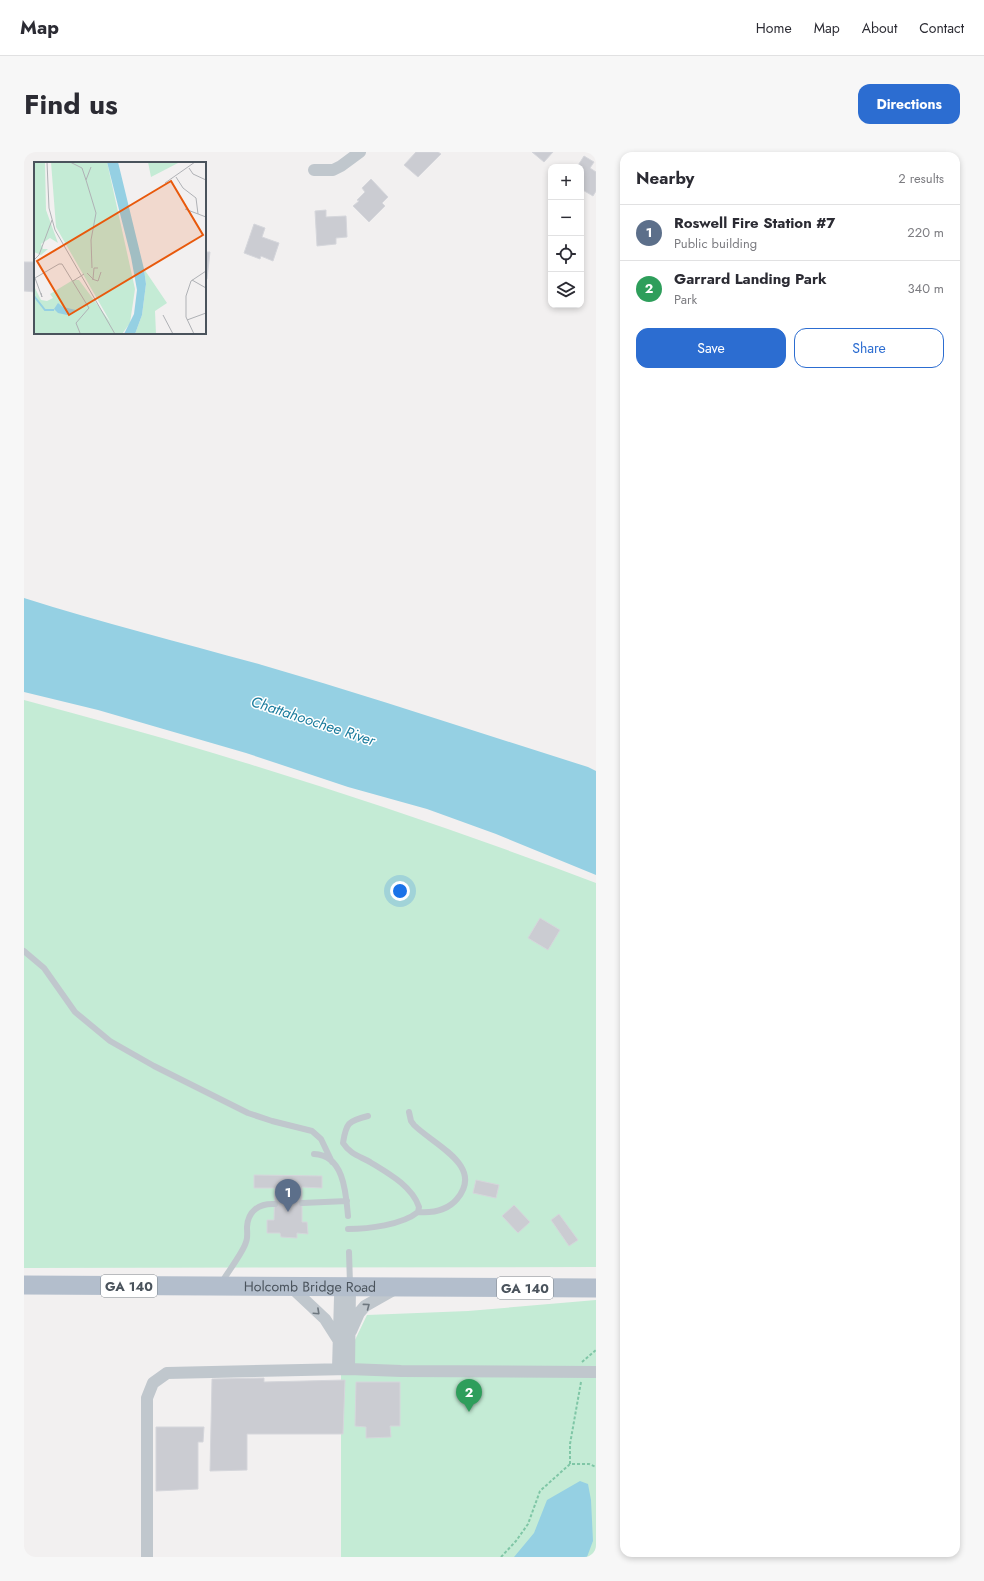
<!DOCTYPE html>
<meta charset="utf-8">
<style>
body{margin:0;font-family:Jost,sans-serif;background:#f7f7f7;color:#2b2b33}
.controls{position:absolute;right:12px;top:12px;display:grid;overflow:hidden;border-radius:8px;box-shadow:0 2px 6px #0003}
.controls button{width:36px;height:36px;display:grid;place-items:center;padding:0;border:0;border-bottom:1px solid #e1e1e2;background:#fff;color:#2b2b33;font:20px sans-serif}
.you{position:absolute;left:376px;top:739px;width:14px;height:14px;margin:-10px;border:3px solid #fff;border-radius:50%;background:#1a73e8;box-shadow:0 0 0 6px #1a73e833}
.badge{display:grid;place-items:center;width:26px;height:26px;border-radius:50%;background:#2c6dd1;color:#fff;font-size:13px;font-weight:700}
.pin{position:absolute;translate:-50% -33px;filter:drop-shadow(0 1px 2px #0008)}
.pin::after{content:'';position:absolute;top:21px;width:14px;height:12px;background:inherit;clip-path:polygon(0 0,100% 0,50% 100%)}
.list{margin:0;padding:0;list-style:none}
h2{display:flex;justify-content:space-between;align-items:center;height:52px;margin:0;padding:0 16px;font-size:17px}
h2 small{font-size:13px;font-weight:400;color:#7c7c81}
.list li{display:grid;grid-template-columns:26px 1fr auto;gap:12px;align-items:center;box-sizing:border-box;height:56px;padding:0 16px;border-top:1px solid #e1e1e2}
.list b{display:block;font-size:15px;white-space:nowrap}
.list p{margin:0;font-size:13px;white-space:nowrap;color:#7c7c81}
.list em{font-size:13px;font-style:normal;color:#7c7c81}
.actions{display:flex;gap:8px;padding:12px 16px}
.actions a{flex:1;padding:9px 0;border:1px solid #2c6dd1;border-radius:12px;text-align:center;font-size:14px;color:#2c6dd1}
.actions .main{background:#2c6dd1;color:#fff}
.icon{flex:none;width:22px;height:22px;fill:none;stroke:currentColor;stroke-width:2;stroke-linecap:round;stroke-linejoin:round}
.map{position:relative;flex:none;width:572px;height:1405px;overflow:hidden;border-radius:12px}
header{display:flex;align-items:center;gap:24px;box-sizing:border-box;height:56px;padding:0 20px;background:#fff;border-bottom:1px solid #e1e1e2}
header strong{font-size:19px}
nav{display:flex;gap:22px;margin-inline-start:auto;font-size:14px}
.intro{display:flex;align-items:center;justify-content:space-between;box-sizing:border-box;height:96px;padding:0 24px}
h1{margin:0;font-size:28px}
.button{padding:10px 18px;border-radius:12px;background:#2c6dd1;color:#fff;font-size:14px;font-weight:700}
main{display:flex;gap:24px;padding:0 24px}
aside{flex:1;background:#fff;border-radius:12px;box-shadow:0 2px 6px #0003}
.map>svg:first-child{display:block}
</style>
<header>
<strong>Map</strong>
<nav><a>Home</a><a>Map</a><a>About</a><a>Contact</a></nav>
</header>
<div class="intro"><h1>Find us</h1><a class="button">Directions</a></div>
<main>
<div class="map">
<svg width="572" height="1405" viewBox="0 0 572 1405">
<rect width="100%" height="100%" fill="#f2f0f0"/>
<path fill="#c4ebd5" d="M 0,548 C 63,565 126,582 189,601 C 318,640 446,683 572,731 L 572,1115 L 0,1116 Z
M 572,1148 L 572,1405 L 317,1405 L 317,1217 L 343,1163 L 444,1159 Z"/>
<path fill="#95d0e3" d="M 0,446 C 79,471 159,491 238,513 C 348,545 456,581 564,615 L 572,619 L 572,723 L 472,682 L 403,657 L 324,635 L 222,601 L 74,558 L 0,540 Z
M 556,1329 L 564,1332 L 567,1348 L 569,1389 L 563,1405 L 490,1405 L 510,1381 L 523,1348 Z"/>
<path fill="#cbccd2" stroke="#d5d6db" d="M 392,0 L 414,0 L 417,2 L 394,25 L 380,13 Z
M 508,0 L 529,0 L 520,10 Z
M 560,4 L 570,10 L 566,16 L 572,20 L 572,39 L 569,44 L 557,37 L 557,15 L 553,15 Z
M 347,27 L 364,45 L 358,51 L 361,54 L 345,70 L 329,54 L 335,49 L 333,48 L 341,40 L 338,36 Z
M 302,58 L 302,65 L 322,64 L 323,85 L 312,86 L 312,92 L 293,94 L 291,59 Z
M 230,72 L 241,76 L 238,85 L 255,91 L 249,109 L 237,104 L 236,107 L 220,101 Z
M 181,100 L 186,100 L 183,127 L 181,127 Z
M 0,110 L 11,110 L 11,140 L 0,139 Z
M 516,766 L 536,778 L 524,798 L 504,786 Z
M 230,1023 L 298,1024 L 298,1036 L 278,1035 L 278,1070 L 283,1070 L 284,1082 L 273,1081 L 273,1086 L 257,1085 L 256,1081 L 243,1081 L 243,1068 L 250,1068 L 251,1036 L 230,1036 Z
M 452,1028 L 475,1033 L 472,1046 L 449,1041 Z
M 490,1053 L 506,1070 L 494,1081 L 478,1064 Z
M 535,1062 L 554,1088 L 545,1094 L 527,1068 Z
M 240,1226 L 240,1230 L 321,1228 L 319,1282 L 223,1282 L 223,1318 L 186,1319 L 188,1227 Z
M 332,1230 L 376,1230 L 376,1274 L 366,1274 L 367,1285 L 342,1286 L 342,1275 L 331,1274 Z
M 132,1275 L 180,1275 L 179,1290 L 174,1290 L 174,1337 L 132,1339 Z"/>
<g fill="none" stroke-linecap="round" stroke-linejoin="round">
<path stroke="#7fc6a6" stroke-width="2" stroke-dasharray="3 2" stroke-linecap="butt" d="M 558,1210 L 572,1198
M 557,1230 L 546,1292 L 546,1312 L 565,1312 L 572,1315
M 477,1405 L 492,1389 L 504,1372 L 516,1339 L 546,1312"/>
<path stroke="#c0c7cd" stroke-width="6" d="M 0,799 L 20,816 L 51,860 L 86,889 L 130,914 L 224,961 L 248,969 L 288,979 L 297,987 L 308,1010
M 385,960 L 387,969 L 390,973 C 410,993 461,1014 433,1047 C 423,1059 408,1061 394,1060
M 290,1002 C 320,1003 322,1041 324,1064
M 278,1051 L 323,1049
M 324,1077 C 344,1077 378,1073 394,1060 L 395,1055 C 388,1034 364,1021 346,1010 C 335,1004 326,1002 319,991 C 322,971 324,969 344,964
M 325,1100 L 326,1132
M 198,1130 C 203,1121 220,1099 222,1090 C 224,1086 223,1080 223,1075 C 224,1059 235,1051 251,1052"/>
<path stroke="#c0c7cd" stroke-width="12" d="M 290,18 L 309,18 L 317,14 L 336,0
M 267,1135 L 301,1167 L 315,1189
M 327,1179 L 335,1161 L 341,1154 L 371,1137
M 314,1217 L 316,1145 L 326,1135
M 325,1217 L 326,1135
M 123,1405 L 123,1246 L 129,1231 L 143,1221 L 325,1217 L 377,1219 L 572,1220"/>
<path stroke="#b3becc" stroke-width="19" id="s1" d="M 0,1133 L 572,1136"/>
</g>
<defs><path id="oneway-chevron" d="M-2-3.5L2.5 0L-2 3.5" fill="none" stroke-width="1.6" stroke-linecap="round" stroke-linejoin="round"/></defs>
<g stroke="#6d767e">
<use href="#oneway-chevron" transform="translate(343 1154) rotate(-37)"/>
<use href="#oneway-chevron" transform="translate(293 1160) rotate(43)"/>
</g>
<g text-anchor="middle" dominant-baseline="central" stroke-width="3" stroke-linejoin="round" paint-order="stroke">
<g fill="#fff" stroke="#80878d" stroke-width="1">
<rect x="77" y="1123" width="56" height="22" rx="3"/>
<rect x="473" y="1125" width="56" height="22" rx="3"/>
</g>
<g font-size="13" font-weight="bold" fill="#4a535c">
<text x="105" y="1134">GA 140</text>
<text x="501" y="1136">GA 140</text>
</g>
<g font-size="14" fill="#4a535c" stroke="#fff">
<text stroke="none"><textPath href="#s1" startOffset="286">Holcomb Bridge Road</textPath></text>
</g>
<g font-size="15" font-style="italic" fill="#1b7c9d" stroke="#fff">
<text transform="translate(289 569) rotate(18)">Chattahoochee River</text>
</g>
</g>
<g transform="translate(10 10)">
<rect width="172" height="172" fill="#f2f0f0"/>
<path d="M 0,0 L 11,1 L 12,48 L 24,81 L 16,76 L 7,82 L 9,87 L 14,87 L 7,93 L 0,90 ZM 17,0 L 73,0 L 101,127 L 96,161 L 88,172 L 0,172 L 0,124 L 7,138 L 13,139 L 19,136 L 16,132 L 39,118 L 45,118 L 77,161 L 22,65 ZM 114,0 L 146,0 L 117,15 ZM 110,107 L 133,141 L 121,149 L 122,172 L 101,172 L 108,153 L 112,122 Z" fill="#c4ebd5"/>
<path d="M 73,0 L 84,0 L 110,107 L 112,122 L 108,153 L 101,172 L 90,172 L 100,152 L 103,128 L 97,95 ZM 24,141 L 29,145 L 42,148 L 33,153 L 24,151 L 20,147 Z" fill="#95d0e3"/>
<path fill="none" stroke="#95d0e3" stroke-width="2" d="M 0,134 L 11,148 L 20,148"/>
<path fill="none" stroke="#afb1b5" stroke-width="1" d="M 13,0 L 15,46 L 21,68 L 81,172M 36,0 L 48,6 L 52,18M 57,5 L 52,18 L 62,51 L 57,78 L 58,106M 155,6 L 159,12 L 172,18M 142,15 L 149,26 L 162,36 L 164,52M 131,21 L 161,0M 151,47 L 172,55M 0,98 L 5,93 L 18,58M 53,111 L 59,117 L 60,106 L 64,106M 58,117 L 64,119 L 67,110M 158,118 L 172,126M 39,119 L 50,112M 7,131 L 8,135 L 1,116 L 25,102 L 28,102 L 55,146 L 42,161 L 46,171M 129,153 L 139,172M 153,158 L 172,151M 160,172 L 152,155 L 152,134 L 157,119 L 172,109"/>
<path fill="#e8590c" fill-opacity="0.15" stroke="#e8590c" stroke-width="2" d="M 137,19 L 169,73 L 35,153 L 3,99 Z"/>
<rect width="172" height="172" fill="none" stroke="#4a535c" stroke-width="2"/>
</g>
</svg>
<div class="controls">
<button>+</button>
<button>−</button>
<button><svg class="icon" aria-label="locate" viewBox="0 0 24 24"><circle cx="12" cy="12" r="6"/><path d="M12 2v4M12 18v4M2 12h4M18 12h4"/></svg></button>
<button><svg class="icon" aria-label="layers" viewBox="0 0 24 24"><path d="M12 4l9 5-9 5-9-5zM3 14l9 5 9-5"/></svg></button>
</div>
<div class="you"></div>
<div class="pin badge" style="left:264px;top:1060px;background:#5c6f8a">1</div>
<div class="pin badge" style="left:445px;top:1260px;background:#2e9e5b">2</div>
</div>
<aside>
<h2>Nearby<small>2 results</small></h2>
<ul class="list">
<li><span class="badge" style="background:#5c6f8a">1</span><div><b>Roswell Fire Station #7</b><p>Public building</p></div><em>220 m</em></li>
<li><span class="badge" style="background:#2e9e5b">2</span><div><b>Garrard Landing Park</b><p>Park</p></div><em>340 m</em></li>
</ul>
<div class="actions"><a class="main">Save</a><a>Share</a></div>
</aside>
</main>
